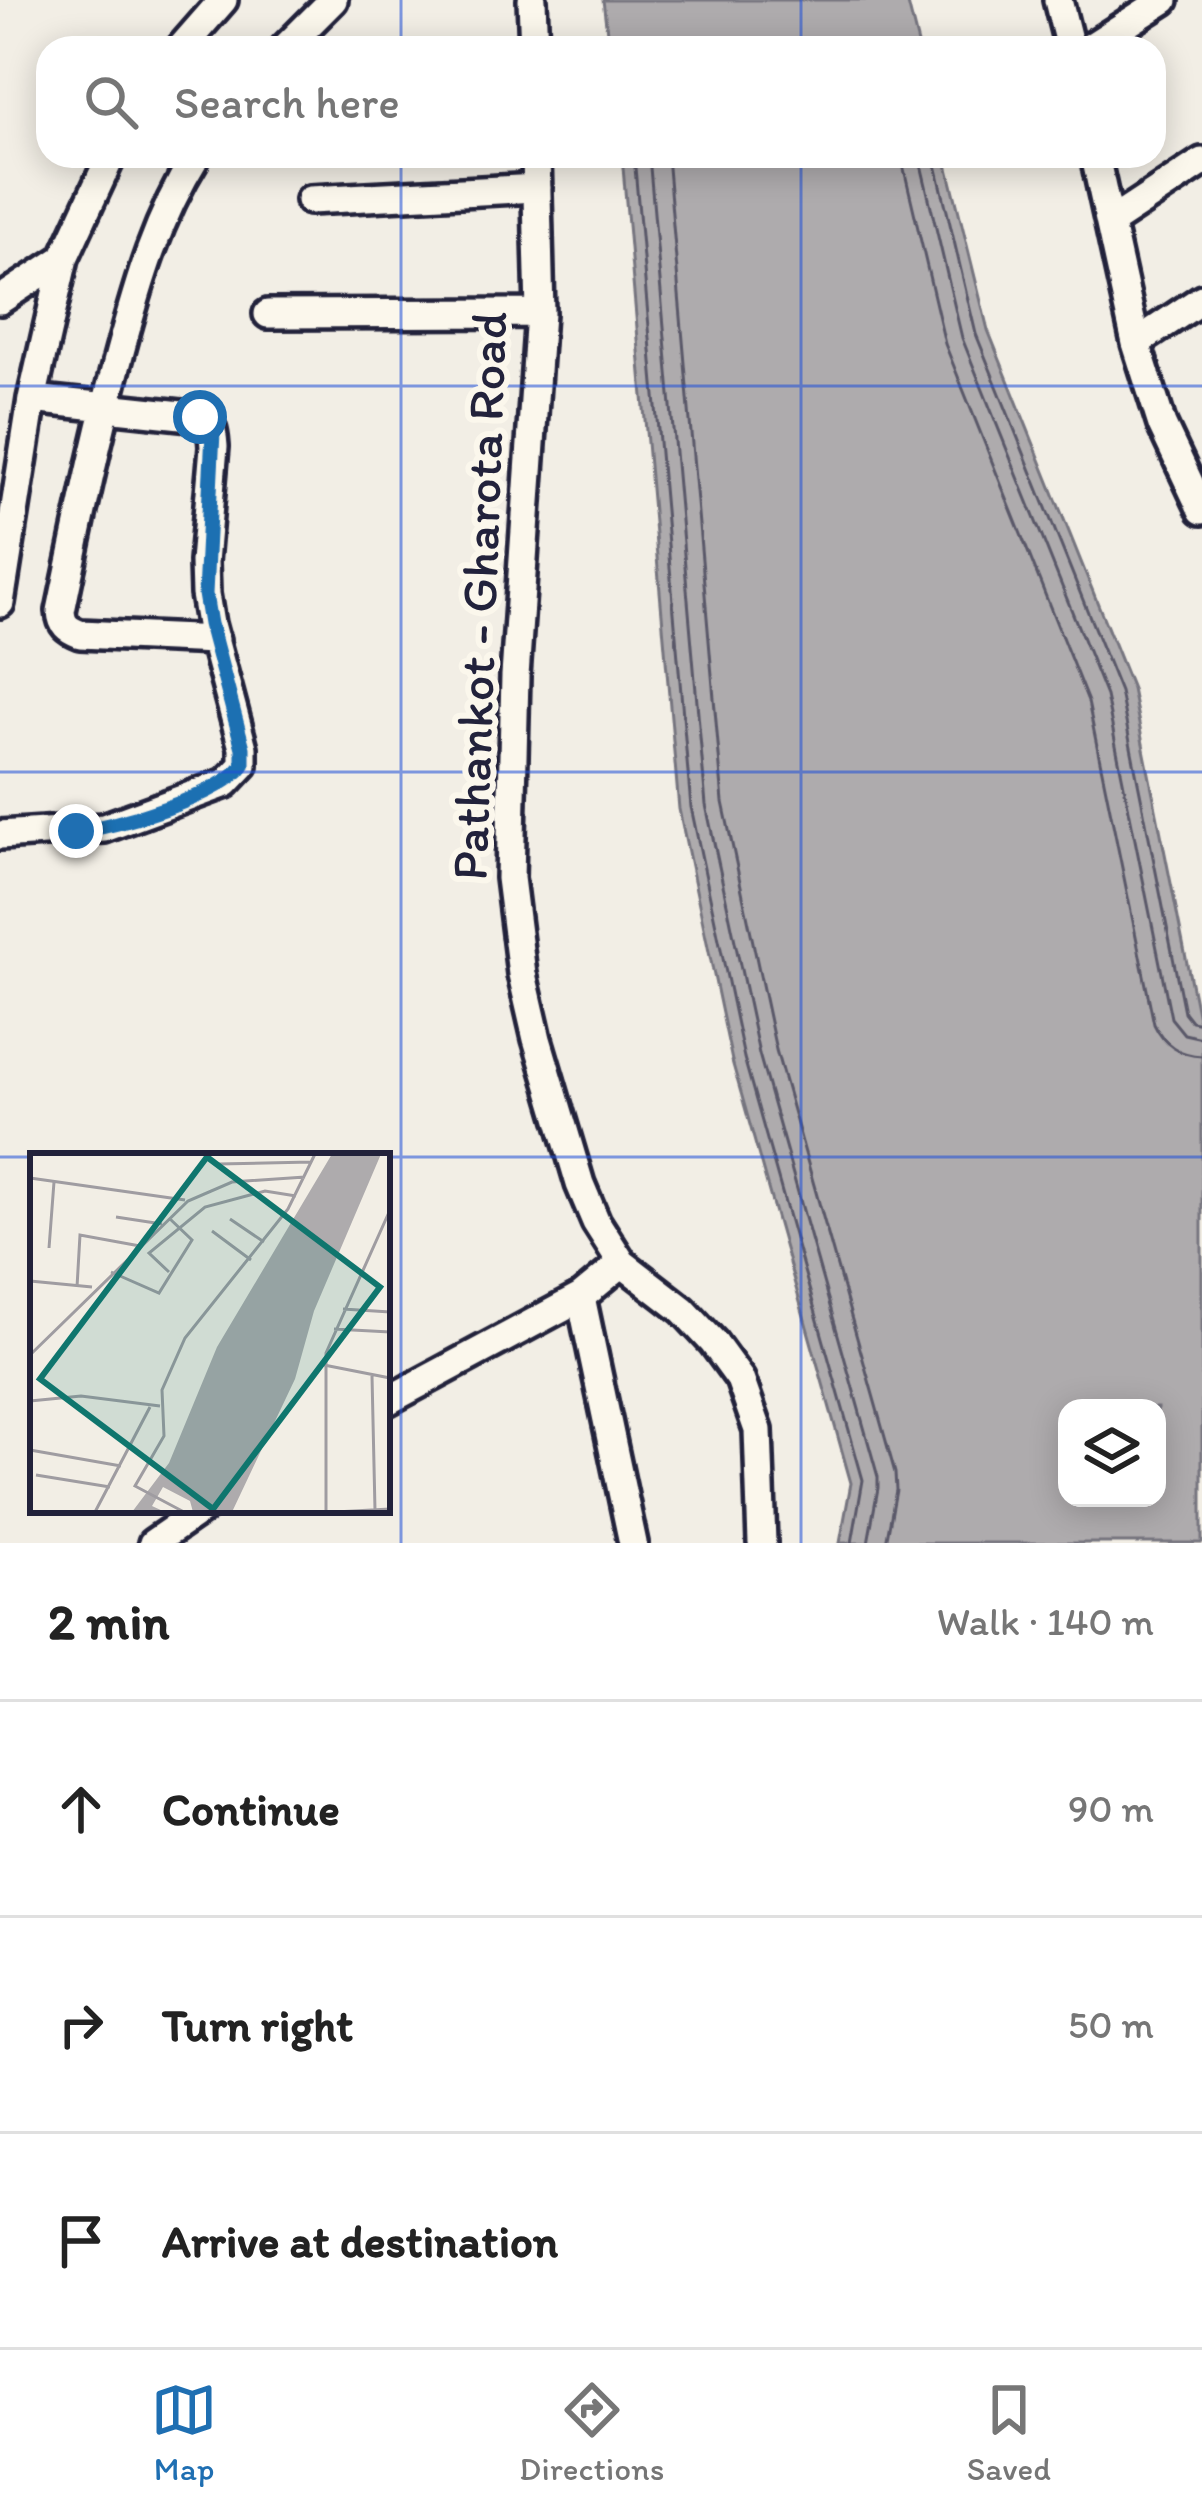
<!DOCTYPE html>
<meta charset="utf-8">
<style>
body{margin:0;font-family:Itim,sans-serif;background:#f6f6f6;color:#222}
.controls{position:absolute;right:36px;bottom:36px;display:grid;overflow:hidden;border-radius:24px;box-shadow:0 6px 30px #0003}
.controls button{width:108px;height:108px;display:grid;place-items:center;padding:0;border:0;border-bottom:3px solid #e0e0e0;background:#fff;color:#222;font:60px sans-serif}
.stop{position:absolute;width:36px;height:36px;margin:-27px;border:9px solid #1f6fb2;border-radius:50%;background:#fff}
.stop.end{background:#1f6fb2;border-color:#fff;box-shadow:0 3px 12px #0008}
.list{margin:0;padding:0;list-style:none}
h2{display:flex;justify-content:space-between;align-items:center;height:156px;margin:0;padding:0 48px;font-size:51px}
h2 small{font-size:39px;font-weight:400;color:#767676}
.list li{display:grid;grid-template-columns:78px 1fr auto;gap:36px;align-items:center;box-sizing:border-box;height:216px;padding:0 48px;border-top:3px solid #e0e0e0}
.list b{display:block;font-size:45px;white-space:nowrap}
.list em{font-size:39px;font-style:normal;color:#767676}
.icon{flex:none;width:66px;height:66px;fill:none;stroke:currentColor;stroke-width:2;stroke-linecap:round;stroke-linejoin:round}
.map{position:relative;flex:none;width:1202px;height:1543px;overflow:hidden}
.search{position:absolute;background:#fff;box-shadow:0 6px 30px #0003;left:36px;right:36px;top:36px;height:132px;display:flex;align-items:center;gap:30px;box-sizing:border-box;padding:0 42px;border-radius:36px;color:#767676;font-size:45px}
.sheet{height:804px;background:#fff}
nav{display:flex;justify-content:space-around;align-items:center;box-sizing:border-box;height:168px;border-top:3px solid #e0e0e0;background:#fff;font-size:33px;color:#767676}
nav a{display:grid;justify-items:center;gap:6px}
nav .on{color:#1f6fb2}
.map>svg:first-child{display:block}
</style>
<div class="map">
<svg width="1202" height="1543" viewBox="0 0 1202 1543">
<rect width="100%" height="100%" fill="#f2eee5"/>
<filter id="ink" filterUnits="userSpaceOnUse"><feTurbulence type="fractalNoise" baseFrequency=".00833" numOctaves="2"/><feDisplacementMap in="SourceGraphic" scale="24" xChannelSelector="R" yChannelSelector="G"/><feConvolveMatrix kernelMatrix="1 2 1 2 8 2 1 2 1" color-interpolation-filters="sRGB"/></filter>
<g filter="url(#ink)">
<path fill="#aeabad" stroke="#76747f" stroke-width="3" fill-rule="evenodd" d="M 603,0 L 907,0 L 919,48 L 609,48 Z
M 622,156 L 945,156 L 988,330 L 1132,689 L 1202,1038 L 1202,1543 L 840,1543 L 851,1483 L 732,1061 L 679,809 ZM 1067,1408 L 1157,1408 L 1157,1498 L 1067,1498 Z"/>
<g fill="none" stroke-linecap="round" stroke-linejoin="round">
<path stroke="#5a5969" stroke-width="3" d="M 634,156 L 691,807 L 744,1058 L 863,1480 L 852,1543
M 649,156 L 706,805 L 759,1054 L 878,1477 L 878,1488 L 868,1543
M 667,156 L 723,802 L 776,1050 L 895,1473 L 896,1490 L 886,1543
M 901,156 L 945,344 L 1088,702 L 1154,1024 C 1164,1045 1179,1055 1202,1056
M 919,156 L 962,338 L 1106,696 L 1171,1018 L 1184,1034 L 1202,1038
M 934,156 L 976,334 L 1120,692 L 1184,1012 L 1191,1021 L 1202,1023"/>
<defs>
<path id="minor" d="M 532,0 L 534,48
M 1058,0 L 1070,48
M 181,48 L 223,0
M 285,48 L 333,0
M 1089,48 L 1164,0
M 196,156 C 157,219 139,281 120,352 C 97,437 79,524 61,611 C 62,625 67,629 80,634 L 215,640
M 536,156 L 540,313 L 515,676 L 510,878 L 522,974 L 537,1039 L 580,1184 L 596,1222 L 622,1263 L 683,1310 L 713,1342 L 740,1379 L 758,1430 L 762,1543
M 1095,156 L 1136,343 L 1162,425 L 1202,510
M 310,200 L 537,188
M 1111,222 L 1202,162
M 0,300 L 64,258
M 268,314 L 540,313
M 1136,343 L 1202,299
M 0,603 L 32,399 L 64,258 L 111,156
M 0,835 L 104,828 L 226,783 L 243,765 L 243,748 L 210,624 L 205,594 L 204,562 L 214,447 C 213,433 213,424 200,417 L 32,399
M 581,1297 L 633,1543
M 387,1401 L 581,1297 L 622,1263
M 153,1543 L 201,1510"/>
</defs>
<use href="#minor" stroke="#22223b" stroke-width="36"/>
<use href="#minor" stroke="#fbf7ec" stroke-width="27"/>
</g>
</g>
<g fill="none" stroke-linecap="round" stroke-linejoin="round" filter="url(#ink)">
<path stroke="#1f6fb2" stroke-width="15" d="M 76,831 C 116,827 221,796 243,765 L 243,748 L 210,624 L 205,594 L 213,432 L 209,422 L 200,417"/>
</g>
<path fill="none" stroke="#1d4ed8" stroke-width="3" stroke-opacity="0.55" d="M 401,0 L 401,48M 801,0 L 801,48M 401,156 L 401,1543M 801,156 L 801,1543M 0,386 L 1202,386M 0,772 L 1202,772M 0,1157 L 33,1157M 387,1157 L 1202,1157"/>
<g text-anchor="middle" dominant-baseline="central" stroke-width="12" stroke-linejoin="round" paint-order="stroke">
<g font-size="51" fill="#22223b" stroke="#fbf7ec">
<text transform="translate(479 596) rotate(-88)">Pathankot - Gharota Road</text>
</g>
</g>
<g transform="translate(30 1153)">
<rect width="360" height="360" fill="#f2eee5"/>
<path d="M 302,1 L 351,1 L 284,158 L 265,226 L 202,359 L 163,359 L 160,348 L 133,334 L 122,353 L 135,359 L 102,359 L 139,310 L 187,194 Z" fill="#aeabad"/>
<path fill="none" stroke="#9f9ca1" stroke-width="3" d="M 188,11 L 281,9M 0,25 L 155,47M 86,64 L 132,71M 200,66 L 234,89M 182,78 L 221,107M 19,95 L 24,29M 81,119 L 129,140 L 162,87 L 139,65M 139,119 L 119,100 L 175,54 L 235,38 L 266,43M 0,128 L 62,134M 47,134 L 50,82 L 110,93M 313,156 L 360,159M 304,176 L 360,179M 0,202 L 158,48 L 202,29 L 275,24M 294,212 L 360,225M 342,223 L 345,357M 0,248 L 51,243 L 130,253M 0,297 L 91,313M 6,322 L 80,334M 65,359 L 120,254M 154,359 L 105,333 L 134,283 L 132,237 L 155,185 L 258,56 L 285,1M 296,359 L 296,200 L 360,57M 305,359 L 360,356"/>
<path fill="#0f766e" fill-opacity="0.15" stroke="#0f766e" stroke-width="6" d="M 177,4 L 350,134 L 183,356 L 10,226 Z"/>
<rect width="360" height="360" fill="none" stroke="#22223b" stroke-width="6"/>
</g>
</svg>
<div class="controls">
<button><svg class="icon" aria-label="layers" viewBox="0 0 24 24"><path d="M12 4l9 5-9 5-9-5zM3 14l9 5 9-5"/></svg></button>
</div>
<div class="stop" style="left:200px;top:417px"></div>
<div class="stop end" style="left:76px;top:831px"></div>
<div class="search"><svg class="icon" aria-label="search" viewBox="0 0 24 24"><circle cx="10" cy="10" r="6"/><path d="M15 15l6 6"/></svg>Search here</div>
</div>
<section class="sheet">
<h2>2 min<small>Walk · 140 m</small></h2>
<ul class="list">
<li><svg class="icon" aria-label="ahead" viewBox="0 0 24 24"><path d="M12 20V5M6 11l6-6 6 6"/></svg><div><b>Continue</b></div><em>90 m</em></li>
<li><svg class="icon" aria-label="right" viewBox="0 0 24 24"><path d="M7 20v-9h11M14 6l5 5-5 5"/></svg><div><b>Turn right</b></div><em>50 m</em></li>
<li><svg class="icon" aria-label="arrive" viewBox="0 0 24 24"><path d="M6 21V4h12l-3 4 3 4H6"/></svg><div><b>Arrive at destination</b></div></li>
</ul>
</section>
<nav>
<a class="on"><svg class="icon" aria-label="map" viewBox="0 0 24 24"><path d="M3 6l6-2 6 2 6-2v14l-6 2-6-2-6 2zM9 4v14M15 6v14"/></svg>Map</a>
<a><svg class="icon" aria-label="directions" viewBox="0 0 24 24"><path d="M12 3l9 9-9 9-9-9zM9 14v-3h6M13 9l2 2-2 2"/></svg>Directions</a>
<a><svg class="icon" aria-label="saved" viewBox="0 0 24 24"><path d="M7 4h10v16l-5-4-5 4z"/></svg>Saved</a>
</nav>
